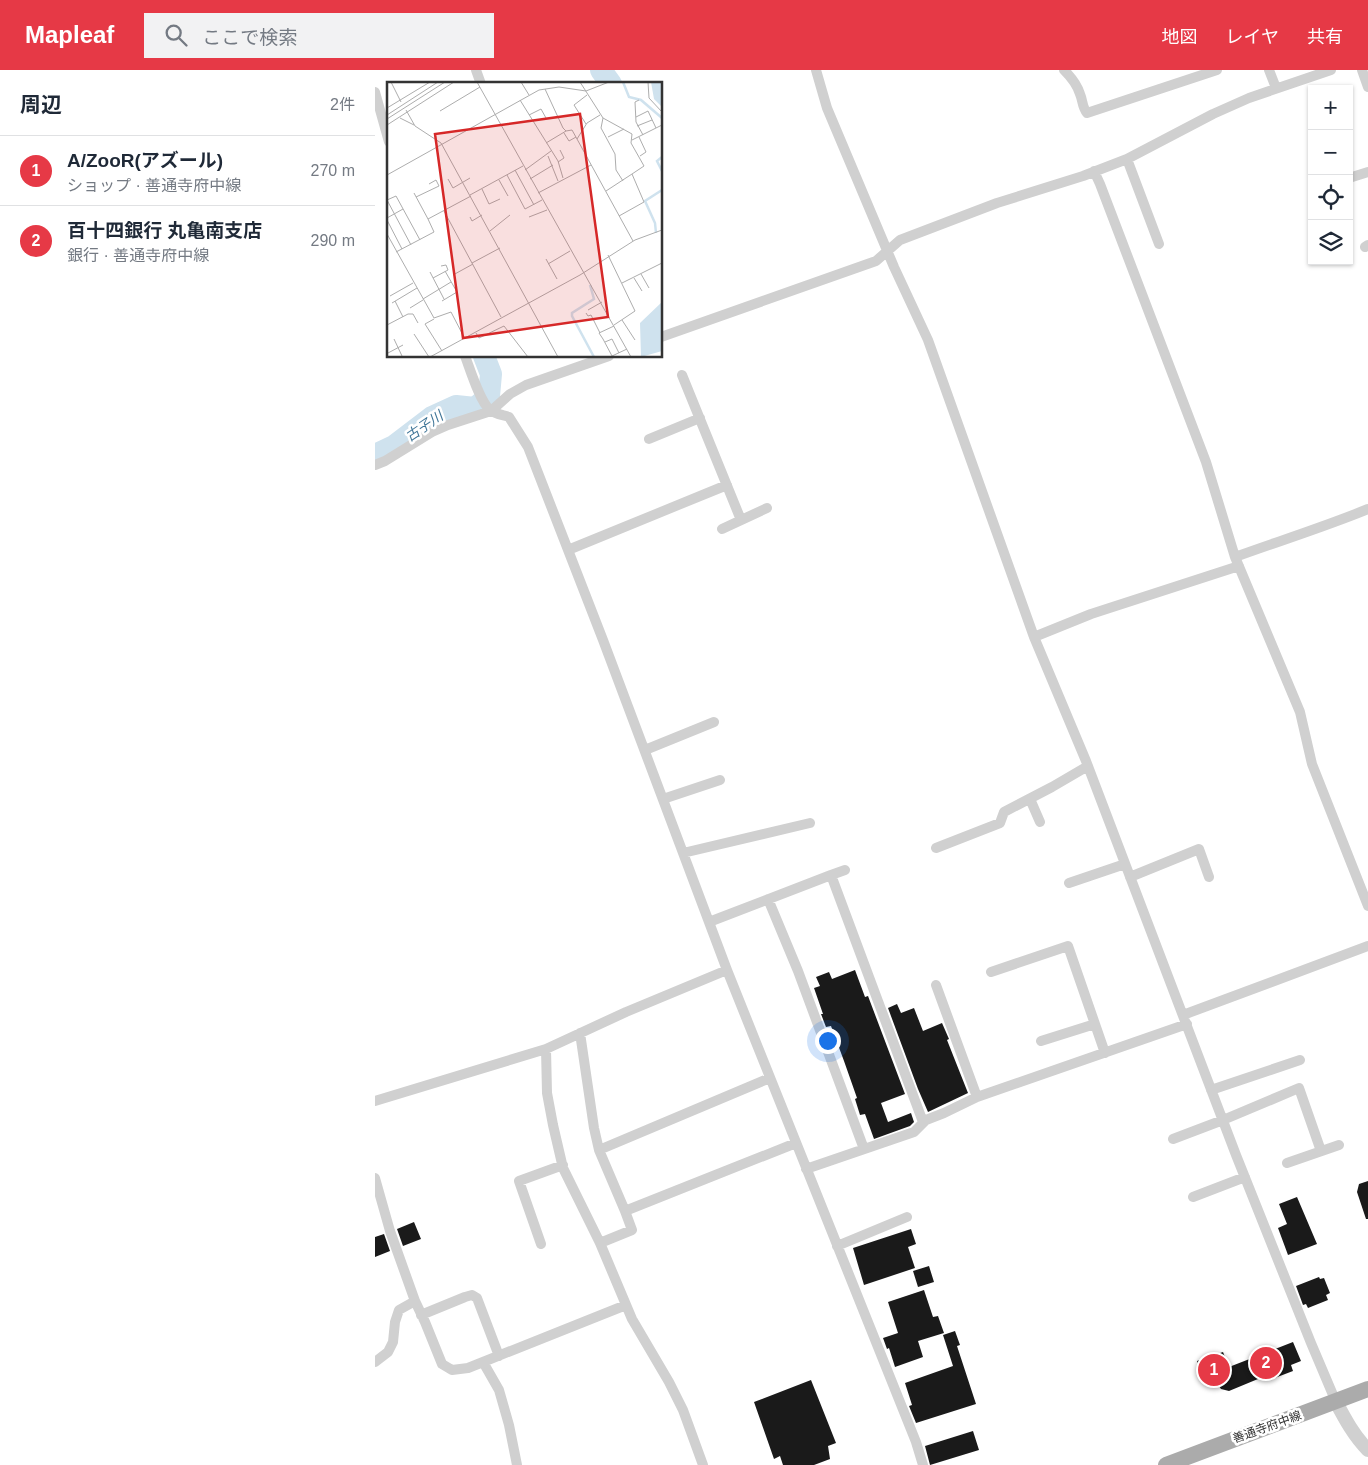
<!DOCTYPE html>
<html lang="ja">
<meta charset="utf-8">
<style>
body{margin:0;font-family:Arial,"Noto Sans JP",sans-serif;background:#f2f2f3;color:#1f2937}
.controls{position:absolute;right:15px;top:15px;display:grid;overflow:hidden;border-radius:0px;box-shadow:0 1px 4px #0004}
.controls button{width:45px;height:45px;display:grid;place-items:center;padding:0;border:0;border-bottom:1px solid #e0e1e3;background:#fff;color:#1f2937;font:25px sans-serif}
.you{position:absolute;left:452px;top:970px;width:18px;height:18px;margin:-12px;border:4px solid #fff;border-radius:50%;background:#1a73e8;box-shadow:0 0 0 8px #1a73e833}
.badge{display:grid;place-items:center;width:32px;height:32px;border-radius:50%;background:#e63946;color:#fff;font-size:16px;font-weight:700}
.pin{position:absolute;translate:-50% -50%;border:2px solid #fff;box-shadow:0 1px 5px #0006}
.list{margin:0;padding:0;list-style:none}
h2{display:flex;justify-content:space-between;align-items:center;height:65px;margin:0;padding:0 20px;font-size:21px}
h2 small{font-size:16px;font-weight:400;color:#747a83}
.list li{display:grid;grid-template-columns:32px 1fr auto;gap:15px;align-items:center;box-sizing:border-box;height:70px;padding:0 20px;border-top:1px solid #e0e1e3}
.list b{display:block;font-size:19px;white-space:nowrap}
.list p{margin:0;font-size:16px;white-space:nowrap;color:#747a83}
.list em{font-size:16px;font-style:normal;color:#747a83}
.icon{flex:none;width:28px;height:28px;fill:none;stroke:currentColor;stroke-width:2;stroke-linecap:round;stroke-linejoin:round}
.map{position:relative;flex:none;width:993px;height:1395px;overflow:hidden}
header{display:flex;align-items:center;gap:30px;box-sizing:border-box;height:70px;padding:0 25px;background:#e63946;color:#fff}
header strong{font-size:24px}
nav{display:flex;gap:28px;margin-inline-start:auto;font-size:18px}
.search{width:350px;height:45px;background:#f2f2f3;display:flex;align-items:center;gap:12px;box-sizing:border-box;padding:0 18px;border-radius:0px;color:#747a83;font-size:19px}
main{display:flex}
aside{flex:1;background:#fff}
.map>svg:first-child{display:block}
</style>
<header>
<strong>Mapleaf</strong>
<div class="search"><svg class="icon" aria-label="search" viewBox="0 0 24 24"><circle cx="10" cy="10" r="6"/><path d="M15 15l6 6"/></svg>ここで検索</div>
<nav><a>地図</a><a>レイヤ</a><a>共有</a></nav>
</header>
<main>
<aside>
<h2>周辺<small>2件</small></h2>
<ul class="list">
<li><span class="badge">1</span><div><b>A/ZooR(アズール)</b><p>ショップ · 善通寺府中線</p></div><em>270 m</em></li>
<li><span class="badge">2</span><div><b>百十四銀行 丸亀南支店</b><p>銀行 · 善通寺府中線</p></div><em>290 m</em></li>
</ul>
</aside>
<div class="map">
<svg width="993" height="1395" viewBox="0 0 993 1395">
<rect width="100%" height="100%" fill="#fff"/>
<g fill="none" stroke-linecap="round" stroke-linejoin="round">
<path stroke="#cfe2ee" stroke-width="22" d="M 226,0 L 236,14
M 0,385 L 19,376 L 57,347 L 81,336 L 100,338 L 114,326 L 116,304 L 109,286"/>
</g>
<path fill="#1a1a1a" d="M 480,900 L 490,927 L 493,926 L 530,1024 L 506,1033 L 513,1052 L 536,1043 L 539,1052 L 535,1056 L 499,1069 L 490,1044 L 485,1045 L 480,1029 L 482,1028 L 469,991 L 456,956 L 451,957 L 446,944 L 448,944 L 439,918 L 445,916 L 441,907 L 454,902 L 457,909 Z
M 522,934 L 526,943 L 539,938 L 548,961 L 567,953 L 574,969 L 572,970 L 593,1023 L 553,1042 L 543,1019 L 513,938 Z
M 993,1111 L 993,1149 L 991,1149 L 982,1122 L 984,1114 Z
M 922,1127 L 942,1174 L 913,1185 L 903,1158 L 912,1154 L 904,1134 Z
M 39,1152 L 46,1169 L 28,1176 L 22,1159 Z
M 536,1159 L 541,1174 L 533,1177 L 540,1198 L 489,1215 L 478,1178 Z
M 9,1164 L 15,1181 L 0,1187 L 0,1167 Z
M 554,1196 L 559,1212 L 543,1217 L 538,1201 Z
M 944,1207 L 945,1209 L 949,1208 L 955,1223 L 951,1225 L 953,1230 L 933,1238 L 931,1234 L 928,1235 L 921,1216 Z
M 549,1220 L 558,1247 L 563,1246 L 569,1263 L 543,1271 L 548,1287 L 520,1297 L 514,1278 L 512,1279 L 508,1268 L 523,1263 L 513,1232 Z
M 580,1261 L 585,1275 L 582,1276 L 601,1334 L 541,1353 L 534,1336 L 537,1335 L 530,1313 L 578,1296 L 568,1265 Z
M 918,1272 L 926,1291 L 916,1295 L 918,1301 L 897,1309 L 895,1304 L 854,1321 L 846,1319 L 842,1313 L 831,1316 L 822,1291 L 848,1282 L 854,1297 Z
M 436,1310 L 461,1373 L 453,1376 L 455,1389 L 439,1395 L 408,1395 L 405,1386 L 399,1389 L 379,1332 Z
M 598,1361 L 604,1380 L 555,1395 L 550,1376 Z"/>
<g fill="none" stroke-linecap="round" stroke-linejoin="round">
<path stroke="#d0d0d0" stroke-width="10" d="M 101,0 L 106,14
M 441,0 L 452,38 L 519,197 L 553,270 L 659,567 L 711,691 L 861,1085 L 936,1273 L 961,1332
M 689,0 C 696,7 702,14 705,24 C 708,31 707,37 712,43 L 842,0
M 894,0 L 901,18
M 987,0 L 993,17
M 0,22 L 14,72
M 752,89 L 784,174
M 719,101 L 725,114 L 831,392 L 860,487 L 925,642 L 937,694 L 993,836
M 974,108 L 993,102
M 990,177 L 993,175
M 286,267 L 501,191 L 525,170 L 622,133 L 708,106 L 752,89 L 838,44 L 874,28 L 956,0
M 90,286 C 95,299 105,332 115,340 C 120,344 128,345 134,347 L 153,377 L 228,570 L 352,900 L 541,1372 L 548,1395
M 307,305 L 366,450
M 274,369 L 325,348
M 0,395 L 10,391 L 57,362 L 73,355 L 116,341 L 135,324 L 151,315 L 234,286
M 347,459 L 392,438
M 193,480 L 352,415
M 860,487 C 904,471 949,457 993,439
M 659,567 L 716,544 L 864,496
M 270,680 L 339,652
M 288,729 L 345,710
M 655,729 L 665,752
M 561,778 L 625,753 L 629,742 L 677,717 L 713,696
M 308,783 L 435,753
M 456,805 L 470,800
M 755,807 L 824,779 L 834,807
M 694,813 L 750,794
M 393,829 L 423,901 L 489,1079
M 334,852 L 456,805 L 548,1052
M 616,902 L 693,876 L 730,983
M 561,915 L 602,1027
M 808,945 L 993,876
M 205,963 L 219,1058 L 224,1080 L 250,1141
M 666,971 L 720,954
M 171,979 L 172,1023 L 178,1055 L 188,1098 L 225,1173 L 257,1249 L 294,1312 L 308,1340 L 328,1395
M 836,1020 L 925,990
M 0,1031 L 171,979 L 251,942 L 352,900
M 798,1069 L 848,1050 L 924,1018 L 946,1081
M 224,1080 L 395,1008
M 912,1093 L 964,1075
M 431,1099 L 539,1062 L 551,1050 L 569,1043 L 602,1027 L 812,954
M 0,1108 L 15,1161 L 40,1231 L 50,1252 L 67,1294 L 77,1300 L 93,1298 L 108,1292 L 124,1320 L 134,1355 L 142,1395
M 818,1127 L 870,1107
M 225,1173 L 257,1160 L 250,1141 L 421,1073
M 166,1174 L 144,1111 L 188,1095
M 462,1176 L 532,1147
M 46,1245 L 90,1227 L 97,1225 L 102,1228 L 124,1286
M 0,1292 L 13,1282 L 18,1272 L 20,1252 L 24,1240 L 40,1231
M 108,1292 L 251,1235"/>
<path stroke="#d0d0d0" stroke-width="14" d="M 961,1332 C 970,1349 979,1366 993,1380"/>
<path stroke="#ababab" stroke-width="16" d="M 791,1395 L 993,1319"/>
</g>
<g text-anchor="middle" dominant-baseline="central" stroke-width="5" stroke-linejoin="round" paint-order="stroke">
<g font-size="12" fill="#333" stroke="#fff">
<text transform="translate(892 1357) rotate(-20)">善通寺府中線</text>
</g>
<g font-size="14" font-style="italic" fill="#3f7597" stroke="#fff">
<text transform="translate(49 356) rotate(-34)">古子川</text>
</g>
</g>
<g transform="translate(12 12)">
<rect width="275" height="275" fill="#fff"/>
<path d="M 264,0 L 275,0 L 275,25 L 267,17 ZM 275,220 L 275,269 L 254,275 L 253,241 Z" fill="#cfe2ee"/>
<path fill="none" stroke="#cfe2ee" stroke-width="2.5" d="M 236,0 L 242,15 L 254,18 L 275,36M 275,75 L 270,79 L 275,89M 269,151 L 268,141 L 258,119 L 275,108M 203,203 L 207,217 L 185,231 L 185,234 L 207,275"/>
<path fill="none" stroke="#adadad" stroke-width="1" d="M 4,0 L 14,20M 90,0 L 244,275M 134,0 L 142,13M 193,0 L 216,36 L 214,46 L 228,72 L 229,88 L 236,99M 261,0 L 262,16 L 275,30M 158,7 L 176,46 L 179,49 L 185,48 L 190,57 L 246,159M 133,18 L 171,79 L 176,96M 252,18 L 248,20 L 249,40 L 256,53M 0,26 L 43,0M 19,28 L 28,44 L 54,61 L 171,275M 53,29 L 93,5M 0,33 L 51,0M 142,33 L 154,27 L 159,36M 249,35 L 261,29 L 269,46M 13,36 L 27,43M 216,36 L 245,52 L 244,61 L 257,84 L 245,92 L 257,120 L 232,134M 0,37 L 58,0M 199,42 L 187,23 L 200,13M 0,43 L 67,0M 250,44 L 265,38M 177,51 L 182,59 L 189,55M 221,55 L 237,47M 252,55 L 259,70 L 253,74M 190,57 L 200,41 L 213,33M 245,58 L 275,43M 159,61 L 179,49M 161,74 L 171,99M 171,80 L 177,76 L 173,68M 128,88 L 147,123M 138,88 L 164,69M 0,93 L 152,8 L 172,5 L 199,9 L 222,0M 120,93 L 138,127 L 155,118M 61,97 L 66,106 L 83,96M 143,97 L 166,83M 112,98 L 121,114M 95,107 L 102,122 L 113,117M 219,109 L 245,92M 27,111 L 41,137M 151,111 L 204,83M 83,113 L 136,84M 29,115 L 52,104 L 49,98 L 42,102M 0,118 L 9,114 L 33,158M 0,118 L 24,163M 57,129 L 114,235M 83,135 L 85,139 L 95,133M 142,135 L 160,128M 0,136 L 16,127M 0,138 L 15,167M 103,149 L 123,133M 0,152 L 47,236 L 64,230 L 78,257M 9,170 L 47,150 L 41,137 L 84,114M 221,173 L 248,229 L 227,243M 159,177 L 170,197M 85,181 L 113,166M 161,182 L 183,169M 43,190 L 57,217M 254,192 L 262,206M 66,193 L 86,182M 46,196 L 61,188 L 59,183 L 54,184M 247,196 L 255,209M 235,201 L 275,181M 3,214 L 26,201M 36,217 L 64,200M 8,219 L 16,235M 55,219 L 70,210 L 58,189M 5,221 L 30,206M 23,226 L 36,218M 201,228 L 215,220M 199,231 L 201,234 L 204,233 L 213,251M 47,237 L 38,242 L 55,269M 235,238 L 248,258M 0,243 L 21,232 L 26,232 L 31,241M 227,244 L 212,251 L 216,257 L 225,274 L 240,267M 89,251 L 92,256 L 117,244 L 141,275M 27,252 L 42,275M 7,257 L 15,274M 218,260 L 225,257 L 232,271M 1,271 L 16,263M 43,275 L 193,193 L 248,158 L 275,148"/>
<path fill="#d62828" fill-opacity="0.15" stroke="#d62828" stroke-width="2.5" d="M 193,32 L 221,235 L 76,256 L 48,52 Z"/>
<rect width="275" height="275" fill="none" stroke="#333" stroke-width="2.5"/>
</g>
</svg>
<div class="controls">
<button>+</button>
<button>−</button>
<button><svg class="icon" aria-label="locate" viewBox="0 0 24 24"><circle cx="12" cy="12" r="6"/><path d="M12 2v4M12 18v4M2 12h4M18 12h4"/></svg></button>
<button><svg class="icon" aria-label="layers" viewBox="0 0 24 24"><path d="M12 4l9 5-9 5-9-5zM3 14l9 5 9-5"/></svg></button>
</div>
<div class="you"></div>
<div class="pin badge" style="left:839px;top:1300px">1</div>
<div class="pin badge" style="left:891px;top:1293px">2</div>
</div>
</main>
